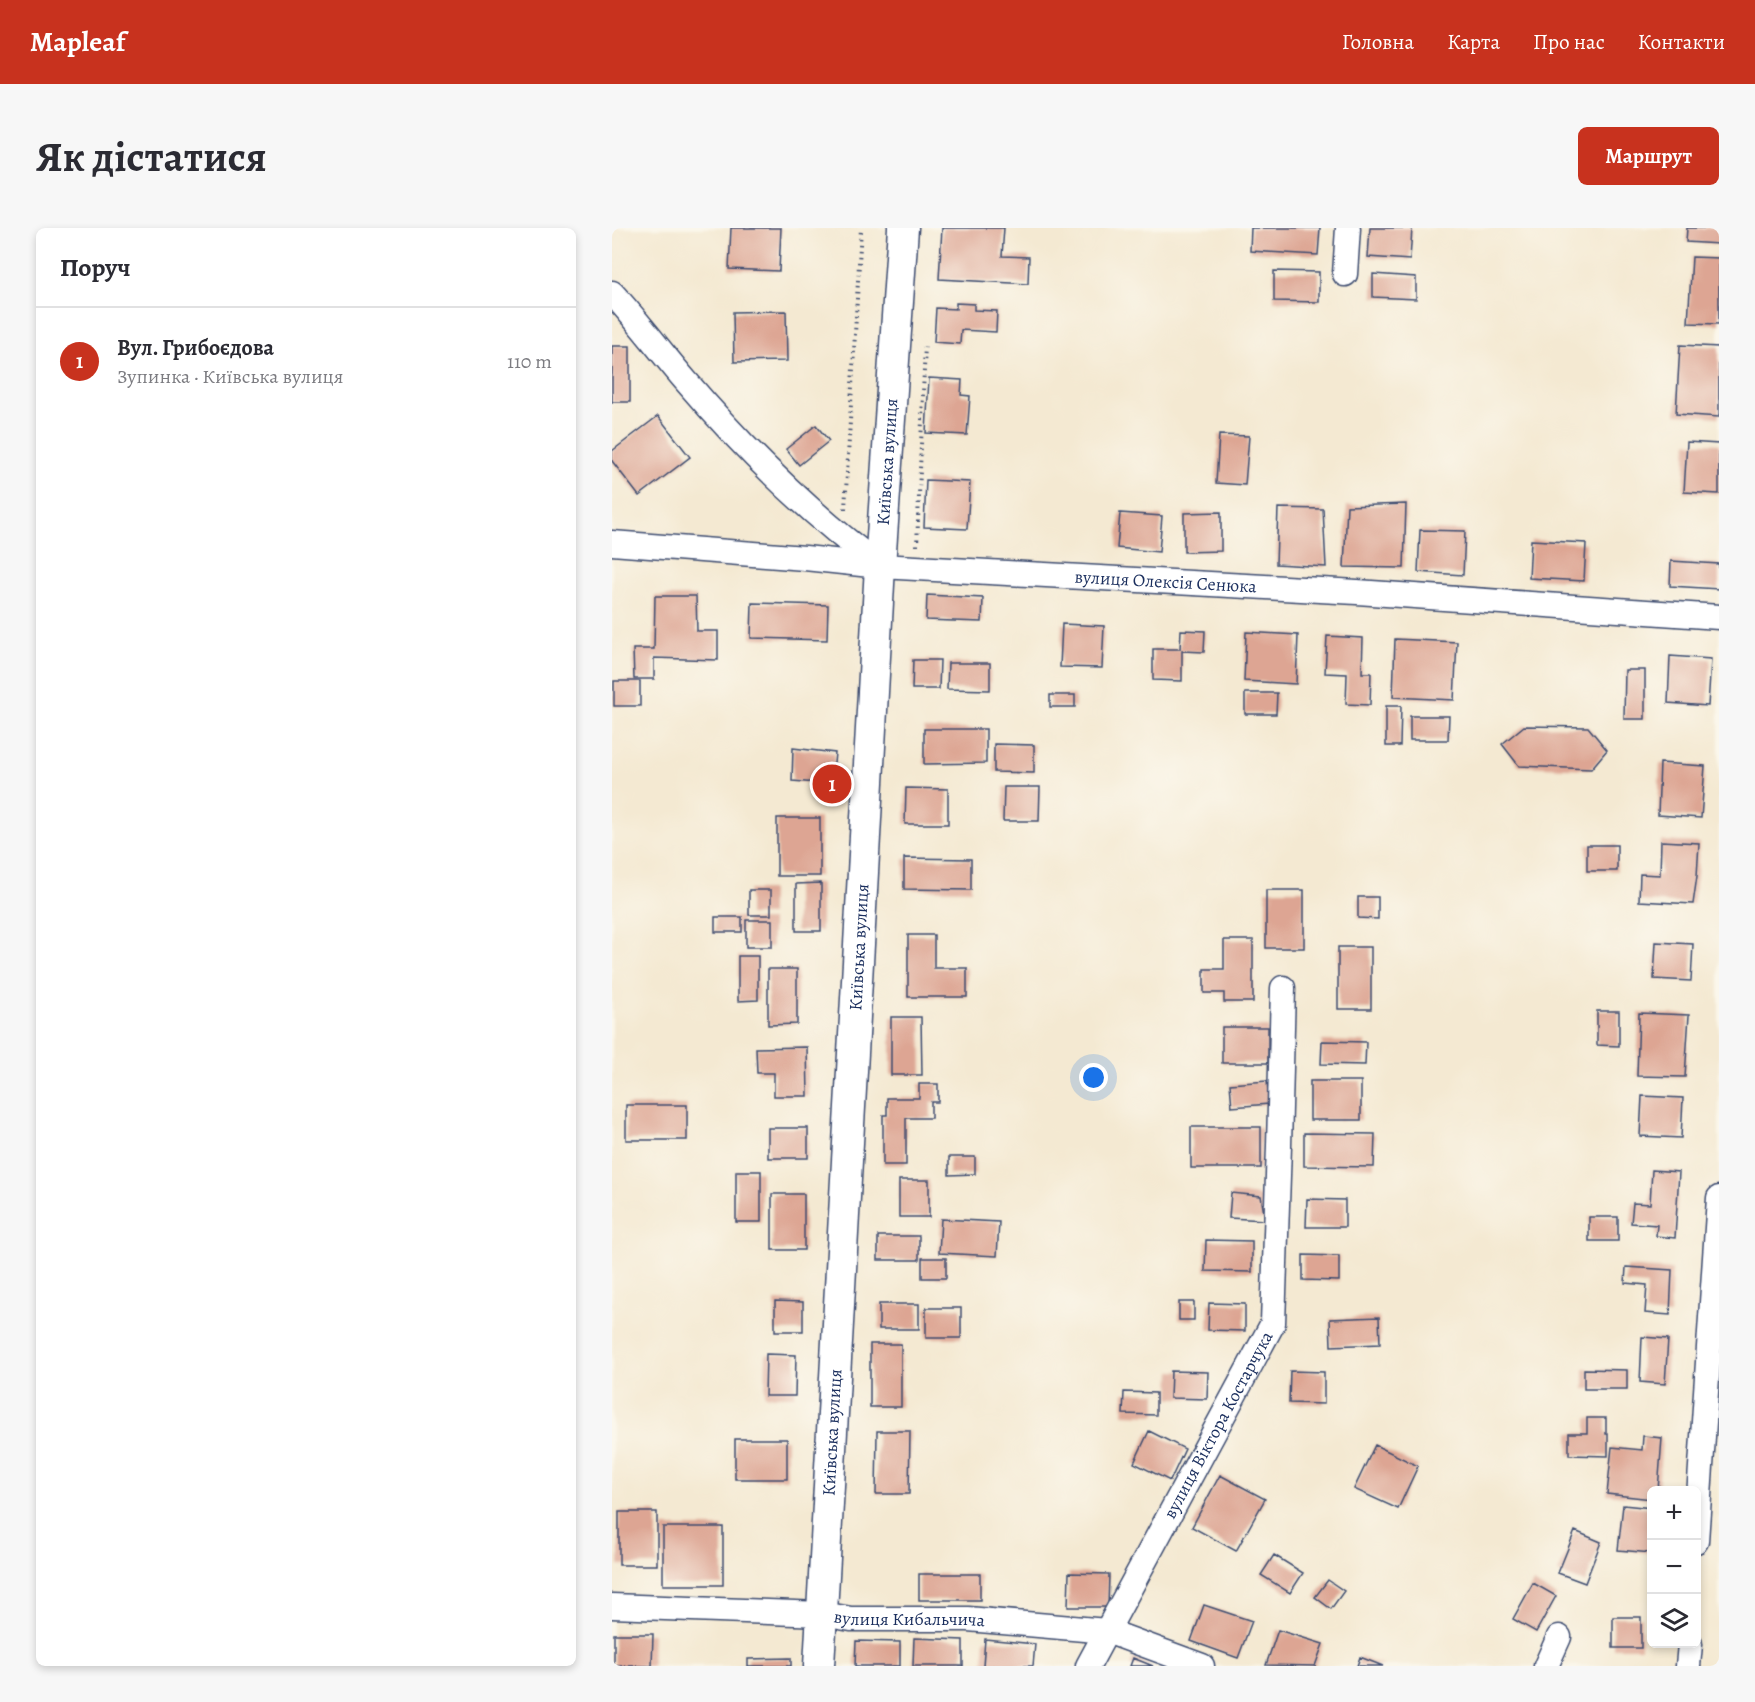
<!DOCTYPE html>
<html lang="uk">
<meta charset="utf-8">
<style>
body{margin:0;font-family:Alegreya,serif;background:#f7f7f7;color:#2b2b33}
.controls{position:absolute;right:18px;bottom:18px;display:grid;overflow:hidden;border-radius:9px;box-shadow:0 3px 9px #0003}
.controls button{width:54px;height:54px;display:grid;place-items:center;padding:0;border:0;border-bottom:2px solid #e1e1e2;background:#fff;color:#2b2b33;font:30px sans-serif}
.you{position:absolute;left:482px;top:850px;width:21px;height:21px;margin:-15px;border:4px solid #fff;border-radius:50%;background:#1a73e8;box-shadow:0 0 0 9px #1a73e833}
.badge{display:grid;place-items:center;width:39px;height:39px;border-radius:50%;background:#c8321e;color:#fff;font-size:20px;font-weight:700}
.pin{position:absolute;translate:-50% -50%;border:3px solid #fff;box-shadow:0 2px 6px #0006}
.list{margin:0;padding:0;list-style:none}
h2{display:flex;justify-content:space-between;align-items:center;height:78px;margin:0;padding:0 24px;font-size:26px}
h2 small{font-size:20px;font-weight:400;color:#7c7c81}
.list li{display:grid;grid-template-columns:39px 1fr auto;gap:18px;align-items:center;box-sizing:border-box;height:108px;padding:0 24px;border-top:2px solid #e1e1e2}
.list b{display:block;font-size:22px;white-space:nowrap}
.list p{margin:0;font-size:20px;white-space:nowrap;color:#7c7c81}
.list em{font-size:20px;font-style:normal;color:#7c7c81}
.icon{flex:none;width:33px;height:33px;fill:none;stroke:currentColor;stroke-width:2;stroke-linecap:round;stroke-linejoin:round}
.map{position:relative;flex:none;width:1107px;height:1438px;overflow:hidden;border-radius:9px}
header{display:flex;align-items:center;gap:36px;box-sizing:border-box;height:84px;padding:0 30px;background:#c8321e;color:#fff}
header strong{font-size:28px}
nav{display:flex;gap:33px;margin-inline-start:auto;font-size:21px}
.intro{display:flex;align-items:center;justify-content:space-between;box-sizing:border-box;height:144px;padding:0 36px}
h1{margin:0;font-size:42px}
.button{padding:15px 27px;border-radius:9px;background:#c8321e;color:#fff;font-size:21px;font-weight:700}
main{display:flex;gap:36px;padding:0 36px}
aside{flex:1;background:#fff;border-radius:9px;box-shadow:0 3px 9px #0003}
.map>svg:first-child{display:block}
</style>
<header>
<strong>Mapleaf</strong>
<nav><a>Головна</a><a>Карта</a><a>Про нас</a><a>Контакти</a></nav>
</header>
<div class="intro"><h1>Як дістатися</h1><a class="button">Маршрут</a></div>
<main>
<aside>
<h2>Поруч<small></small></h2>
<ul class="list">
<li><span class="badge">1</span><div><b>Вул. Грибоєдова</b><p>Зупинка · Київська вулиця</p></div><em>110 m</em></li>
</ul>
</aside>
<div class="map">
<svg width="1107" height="1438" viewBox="0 0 1107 1438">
<rect width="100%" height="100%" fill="#fbf7ec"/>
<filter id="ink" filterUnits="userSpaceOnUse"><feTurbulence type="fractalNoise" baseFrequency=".0167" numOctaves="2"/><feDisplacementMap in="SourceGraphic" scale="12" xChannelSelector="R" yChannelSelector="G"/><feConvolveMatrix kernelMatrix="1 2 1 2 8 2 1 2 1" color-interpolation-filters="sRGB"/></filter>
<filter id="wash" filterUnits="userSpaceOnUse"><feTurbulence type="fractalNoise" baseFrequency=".008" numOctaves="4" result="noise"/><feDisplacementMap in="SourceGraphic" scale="24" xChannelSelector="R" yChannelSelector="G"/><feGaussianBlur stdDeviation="1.35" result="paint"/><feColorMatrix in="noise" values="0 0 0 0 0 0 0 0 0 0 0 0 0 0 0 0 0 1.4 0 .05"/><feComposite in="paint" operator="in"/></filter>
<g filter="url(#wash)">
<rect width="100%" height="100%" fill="#f4e9d2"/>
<g id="blocks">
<path fill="#dda593" d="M 119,0 L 169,0 L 167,43 L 117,41 Z
M 330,0 L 392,0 L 390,28 L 417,29 L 416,56 L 327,51 Z
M 639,0 L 708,0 L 706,27 L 638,23 Z
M 758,0 L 800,0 L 798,32 L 756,29 Z
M 1075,0 L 1107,0 L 1107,16 L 1074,14 Z
M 1080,29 L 1107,30 L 1107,96 L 1076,95 Z
M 662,43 L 707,44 L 707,74 L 662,73 Z
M 761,46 L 804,49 L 804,71 L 761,69 Z
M 344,75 L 362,76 L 362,82 L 385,83 L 384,104 L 349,102 L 348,116 L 322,114 L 324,80 L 344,81 Z
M 174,83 L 175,133 L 122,134 L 121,84 Z
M 1068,117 L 1107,119 L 1107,189 L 1064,186 Z
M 0,118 L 18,118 L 18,174 L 0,174 Z
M 317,150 L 350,152 L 349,167 L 358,168 L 355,207 L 314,205 Z
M 46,188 L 78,229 L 27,268 L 0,233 L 0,223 Z
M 204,197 L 217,213 L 187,237 L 174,221 Z
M 607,207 L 637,208 L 633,257 L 604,255 Z
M 1075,214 L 1107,216 L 1107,266 L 1072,264 Z
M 314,252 L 358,254 L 355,301 L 312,299 Z
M 794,276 L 792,340 L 732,339 L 735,278 Z
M 666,280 L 711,281 L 714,339 L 664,336 Z
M 609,284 L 609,323 L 572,324 L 572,285 Z
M 508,285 L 550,288 L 547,324 L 505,320 Z
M 808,302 L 853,303 L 851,347 L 806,344 Z
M 919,312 L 974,315 L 972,353 L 917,350 Z
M 1059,333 L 1107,336 L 1107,361 L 1058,358 Z
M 315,367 L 371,370 L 370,394 L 314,392 Z
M 43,368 L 84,368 L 85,403 L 106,403 L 106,432 L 42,430 L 42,451 L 22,451 L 21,421 L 42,421 Z
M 140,375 L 216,377 L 215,412 L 139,410 Z
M 450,396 L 492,398 L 490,440 L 448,439 Z
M 569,402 L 593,403 L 592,424 L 570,423 L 570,453 L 541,452 L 541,421 L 568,421 Z
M 634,404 L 686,407 L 684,456 L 632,453 Z
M 715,408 L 751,410 L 750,445 L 759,445 L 758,477 L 734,476 L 735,446 L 713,445 Z
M 783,411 L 845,414 L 842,472 L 781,469 Z
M 1058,428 L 1099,431 L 1096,478 L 1056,475 Z
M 301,432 L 328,432 L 327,461 L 300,461 Z
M 336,435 L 378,435 L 378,462 L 335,461 Z
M 1013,442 L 1033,442 L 1033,491 L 1012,491 Z
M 2,453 L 28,453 L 28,478 L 2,478 Z
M 633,465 L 665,465 L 664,486 L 633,486 Z
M 438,467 L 463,467 L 463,479 L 438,479 Z
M 774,478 L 789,478 L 788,518 L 774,518 Z
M 798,488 L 837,488 L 836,512 L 798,512 Z
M 912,498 L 976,499 L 995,522 L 979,541 L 907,538 L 890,516 Z
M 312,501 L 374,501 L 374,535 L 312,536 Z
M 382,516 L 422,517 L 422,545 L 382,544 Z
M 181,520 L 223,525 L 220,556 L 180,553 Z
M 1048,535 L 1093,538 L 1089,590 L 1046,587 Z
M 392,559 L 428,559 L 427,593 L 391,593 Z
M 294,560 L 336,561 L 336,596 L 293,596 Z
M 165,590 L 208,590 L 208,648 L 165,648 Z
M 1049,613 L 1087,615 L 1085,648 L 1081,676 L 1027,673 L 1028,646 L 1048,647 Z
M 975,617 L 1005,617 L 1005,643 L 975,643 Z
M 292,630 L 359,631 L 359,662 L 292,661 Z
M 209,655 L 209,703 L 184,703 L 184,656 Z
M 137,662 L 159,662 L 159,687 L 137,687 Z
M 654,662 L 692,662 L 692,720 L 654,720 Z
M 746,669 L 766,669 L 766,691 L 746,690 Z
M 103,689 L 130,689 L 130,704 L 103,704 Z
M 134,692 L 160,692 L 160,719 L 134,719 Z
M 296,707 L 322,707 L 322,740 L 355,740 L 355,769 L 296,769 Z
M 612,712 L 641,712 L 641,774 L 612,774 L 612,765 L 592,765 L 592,741 L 612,741 Z
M 1044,714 L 1081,716 L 1079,753 L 1042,751 Z
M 726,719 L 759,719 L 759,781 L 726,781 Z
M 126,728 L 146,728 L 146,772 L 126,773 Z
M 156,741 L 185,741 L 185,796 L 156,797 Z
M 985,783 L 1007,783 L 1007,818 L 985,817 Z
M 1027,785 L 1077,787 L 1073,849 L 1025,848 Z
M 279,789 L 309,789 L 310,847 L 279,847 Z
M 610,799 L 656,799 L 656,835 L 610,835 Z
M 710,813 L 754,814 L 753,837 L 709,836 Z
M 195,819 L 196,868 L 162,868 L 162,845 L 145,845 L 144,820 Z
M 655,853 L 657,876 L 620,879 L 618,856 Z
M 698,853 L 749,853 L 749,892 L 698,892 Z
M 307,856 L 326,856 L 326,874 L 319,874 L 319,890 L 294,890 L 294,937 L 271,937 L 271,887 L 275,887 L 275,870 L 307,870 Z
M 1030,868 L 1071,870 L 1069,910 L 1028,908 Z
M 14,877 L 75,877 L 75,912 L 14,912 Z
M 579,899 L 649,899 L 649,940 L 579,940 Z
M 156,900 L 196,900 L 196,930 L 156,930 Z
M 692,905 L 763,906 L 762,939 L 692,938 Z
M 337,929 L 363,929 L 363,946 L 337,947 Z
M 1040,942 L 1067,944 L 1063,1010 L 1044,1008 L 1045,997 L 1019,995 L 1021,975 L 1038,976 Z
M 124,943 L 149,943 L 149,994 L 124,994 Z
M 287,952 L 317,952 L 317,989 L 287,989 Z
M 619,965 L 649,968 L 653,992 L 617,990 Z
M 160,966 L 192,966 L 192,1022 L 160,1022 Z
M 695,971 L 733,972 L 733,999 L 694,999 Z
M 977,989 L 1006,989 L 1006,1013 L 977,1013 Z
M 329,991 L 387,994 L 385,1028 L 327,1025 Z
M 266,1008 L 307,1008 L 307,1032 L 266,1032 Z
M 594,1012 L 640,1013 L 640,1044 L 593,1043 Z
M 691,1027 L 727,1028 L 727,1053 L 691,1052 Z
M 310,1030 L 334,1030 L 334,1050 L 310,1050 Z
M 1014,1039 L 1060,1042 L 1058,1087 L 1033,1085 L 1035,1057 L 1013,1055 Z
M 163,1073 L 191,1074 L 191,1103 L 163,1103 Z
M 567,1074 L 582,1074 L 582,1092 L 567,1092 Z
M 597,1075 L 633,1076 L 633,1103 L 596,1102 Z
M 267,1076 L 307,1076 L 307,1101 L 267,1101 Z
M 314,1080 L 349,1080 L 349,1110 L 314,1110 Z
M 767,1089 L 768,1116 L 719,1118 L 718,1091 Z
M 1030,1109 L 1056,1111 L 1053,1156 L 1028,1154 Z
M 258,1116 L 289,1116 L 289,1179 L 258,1179 Z
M 154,1126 L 184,1127 L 183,1168 L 153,1168 Z
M 972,1141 L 1015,1142 L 1015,1161 L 972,1161 Z
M 559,1143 L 596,1144 L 595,1171 L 558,1170 Z
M 678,1143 L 712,1144 L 712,1176 L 677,1175 Z
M 512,1164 L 544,1165 L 544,1187 L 511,1186 Z
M 975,1190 L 994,1190 L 994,1206 L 996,1206 L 996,1228 L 957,1227 L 957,1205 L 975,1205 Z
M 265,1203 L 298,1203 L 297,1266 L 264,1266 Z
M 537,1203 L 573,1221 L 558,1253 L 522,1235 Z
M 1031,1208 L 1050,1210 L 1046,1262 L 1040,1262 L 1040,1271 L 995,1266 L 1000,1219 L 1030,1222 Z
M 123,1211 L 175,1211 L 175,1251 L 123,1251 Z
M 763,1217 L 806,1238 L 786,1281 L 742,1261 Z
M 608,1247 L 653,1271 L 624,1323 L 580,1299 Z
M 1011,1277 L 1040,1280 L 1040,1325 L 1006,1322 Z
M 7,1284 L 45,1284 L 45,1337 L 7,1337 Z
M 51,1299 L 111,1299 L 111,1357 L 51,1357 Z
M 963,1303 L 989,1314 L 973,1355 L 946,1345 Z
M 662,1327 L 691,1345 L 678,1365 L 649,1347 Z
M 457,1345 L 497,1346 L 496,1379 L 456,1379 Z
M 307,1346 L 368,1346 L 368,1372 L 307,1372 Z
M 716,1352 L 732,1363 L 719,1381 L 703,1369 Z
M 921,1355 L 944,1368 L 924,1404 L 901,1391 Z
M 592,1377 L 640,1393 L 626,1430 L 579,1413 Z
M 1001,1389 L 1029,1389 L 1029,1420 L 1001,1420 Z
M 666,1402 L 711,1416 L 703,1438 L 654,1437 Z
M 2,1406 L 41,1406 L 40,1438 L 2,1438 Z
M 302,1410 L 351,1412 L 351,1438 L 301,1438 Z
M 373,1411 L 423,1416 L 421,1438 L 371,1438 Z
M 244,1413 L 288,1414 L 288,1438 L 243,1438 Z
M 748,1429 L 771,1438 L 745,1438 Z
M 179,1430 L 179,1438 L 136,1438 L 136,1431 Z
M 521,1430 L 541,1438 L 518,1438 Z"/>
</g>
</g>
<g filter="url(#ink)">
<use href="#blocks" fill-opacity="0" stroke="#3c4b6f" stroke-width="1.5"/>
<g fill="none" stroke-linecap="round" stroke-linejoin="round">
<defs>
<g id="minor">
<path d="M 733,46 L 736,0"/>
<path d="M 0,65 C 26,93 49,124 73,152 C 131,220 197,285 268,338"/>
<path id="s1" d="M 0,315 L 193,330 L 268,338 L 745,364 L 1107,389"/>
<path d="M 1084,1313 L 1107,970"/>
<path id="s2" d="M 0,1378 L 210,1386 L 239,1391 L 356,1391 L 495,1403 L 590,1438"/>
<path id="s3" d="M 476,1438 L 661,1095 L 667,918 L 671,760"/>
<path d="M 934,1438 L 947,1409"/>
<path d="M 1076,1438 L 1078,1416"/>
</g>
<g id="major">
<path id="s4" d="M 207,1438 L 268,338 L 291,0"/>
</g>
</defs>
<use href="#minor" stroke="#3c4b6f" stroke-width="27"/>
<use href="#major" stroke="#3c4b6f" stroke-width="33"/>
<path stroke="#3c4b6f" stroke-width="4" stroke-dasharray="1.5 4.5" stroke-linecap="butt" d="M 233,281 L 249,0
M 305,318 L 313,116"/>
<use href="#minor" stroke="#fff" stroke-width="24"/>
<use href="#major" stroke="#fff" stroke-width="30"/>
</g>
</g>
<g text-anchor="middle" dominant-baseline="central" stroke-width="6" stroke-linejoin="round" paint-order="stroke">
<g font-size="18" fill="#1b2f5e" stroke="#fbf7ec">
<text stroke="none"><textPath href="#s4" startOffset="1206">Київська вулиця</textPath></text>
<text stroke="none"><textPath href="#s1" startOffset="555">вулиця Олексія Сенюка</textPath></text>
<text stroke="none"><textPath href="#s4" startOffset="720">Київська вулиця</textPath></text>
<text stroke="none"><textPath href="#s3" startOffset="274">вулиця Віктора Костарчука</textPath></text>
<text stroke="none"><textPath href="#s4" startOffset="234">Київська вулиця</textPath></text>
<text stroke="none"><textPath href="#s2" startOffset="298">вулиця Кибальчича</textPath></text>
</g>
</g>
</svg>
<div class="controls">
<button>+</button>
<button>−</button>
<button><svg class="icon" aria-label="layers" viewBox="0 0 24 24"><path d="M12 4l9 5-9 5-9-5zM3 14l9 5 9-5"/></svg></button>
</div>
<div class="you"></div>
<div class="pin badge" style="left:220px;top:556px">1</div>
</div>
</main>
